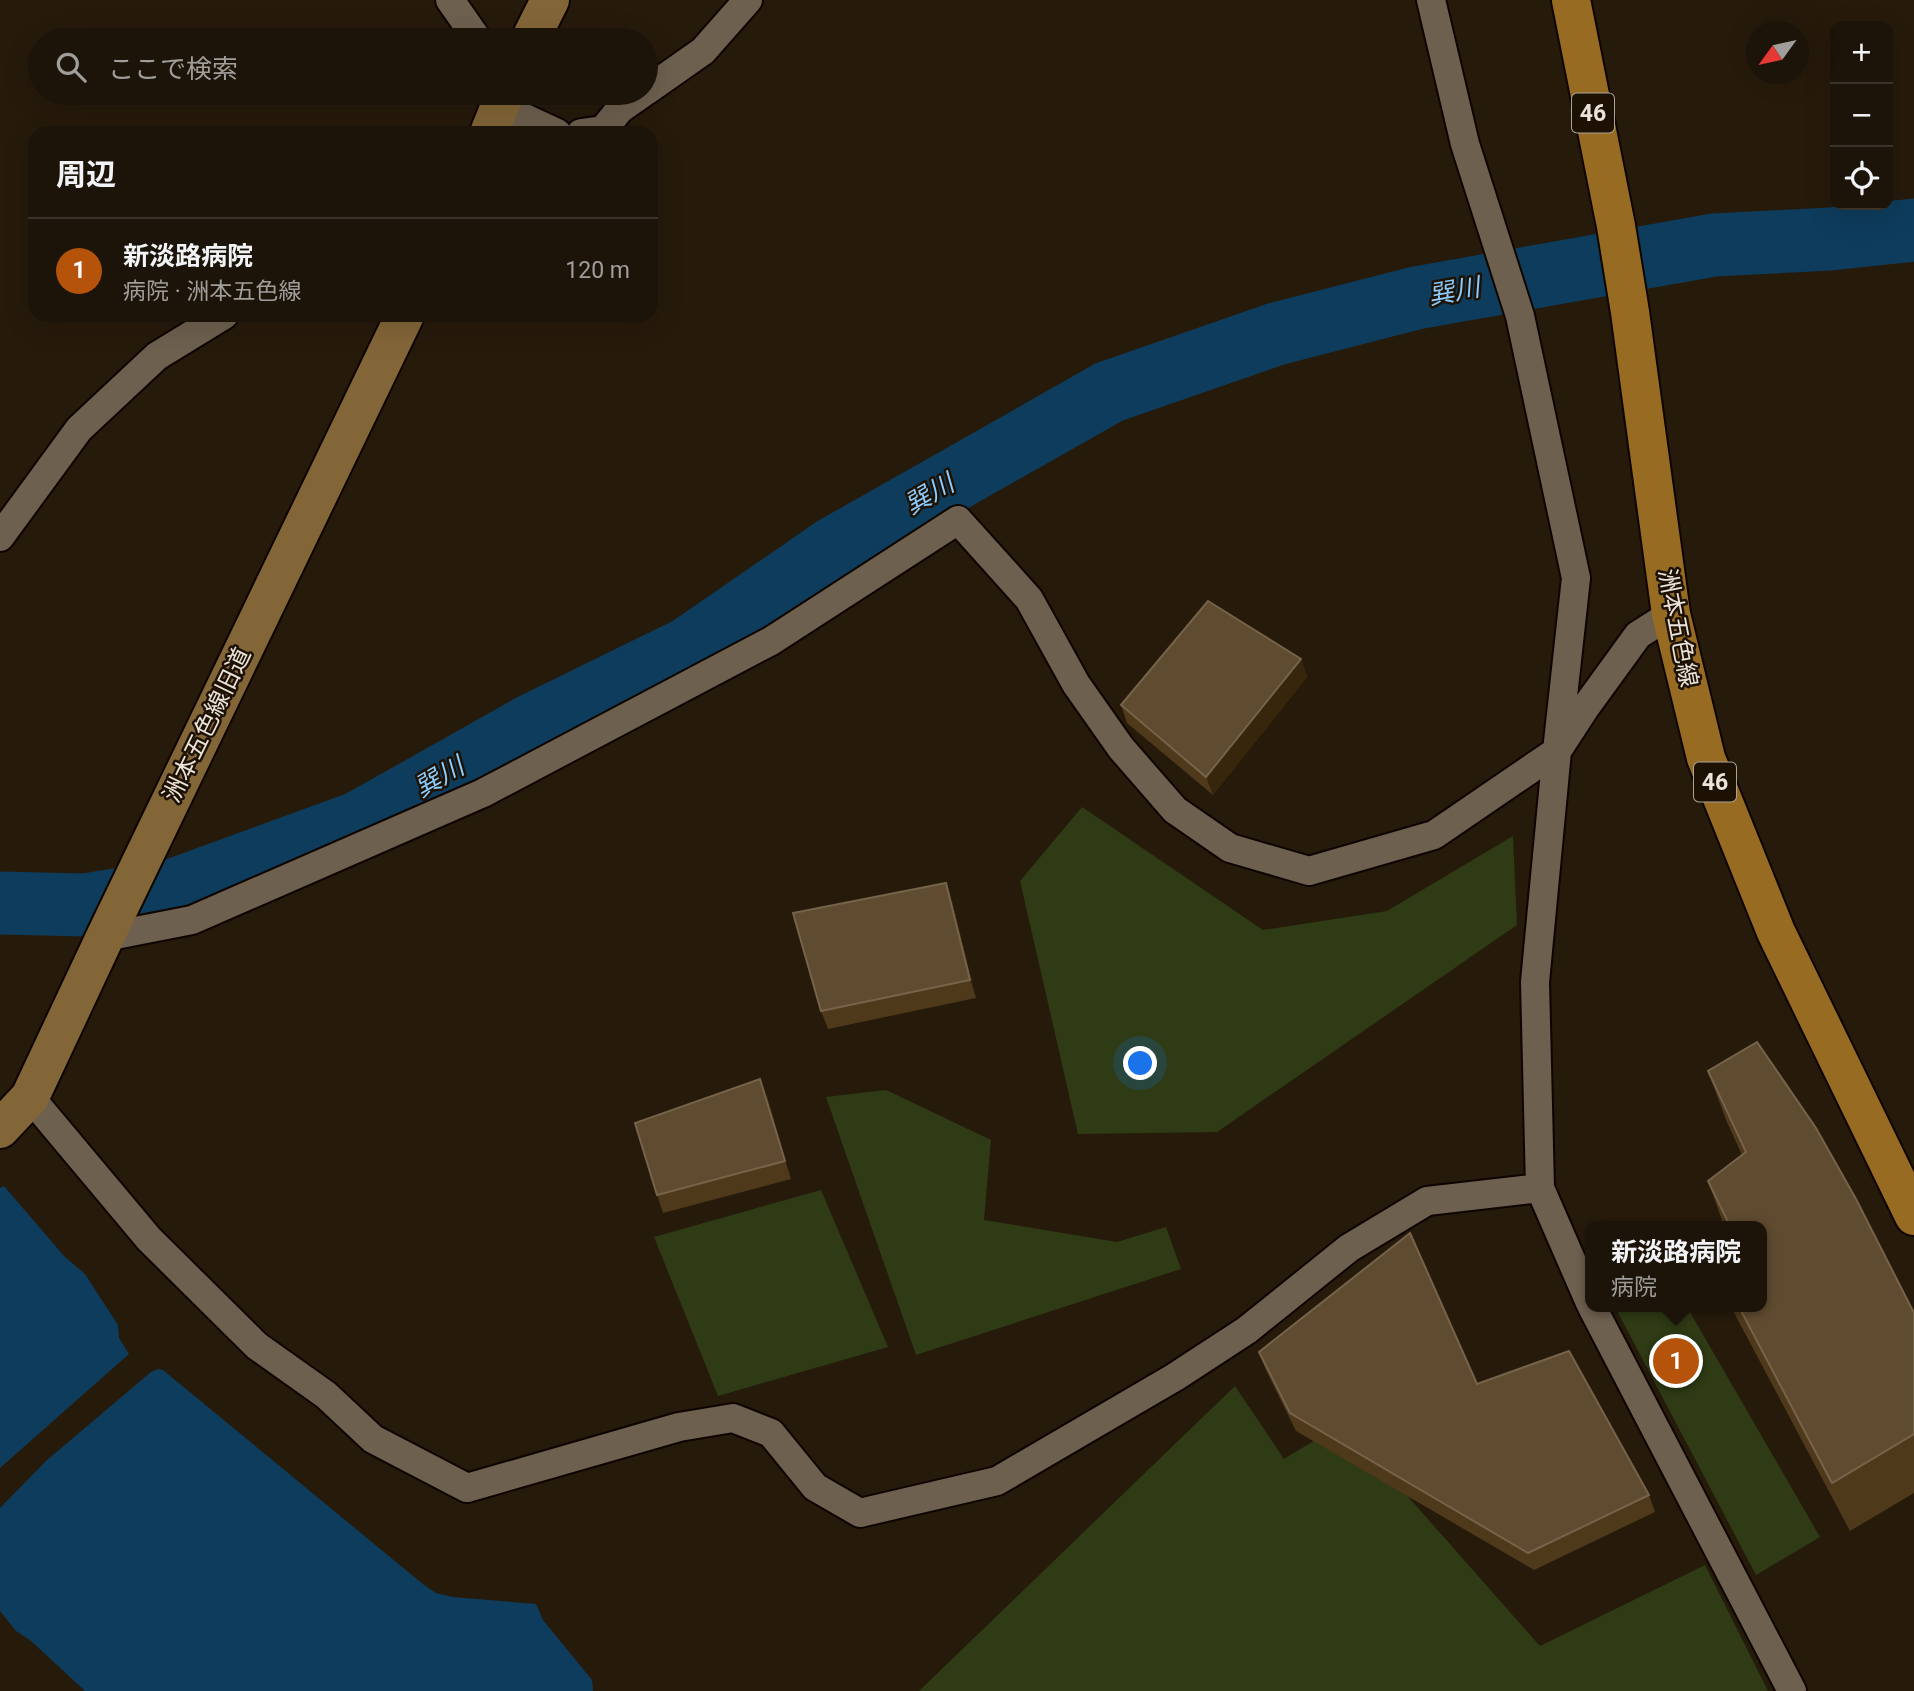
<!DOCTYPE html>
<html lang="ja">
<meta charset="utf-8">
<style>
body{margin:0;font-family:Roboto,"Noto Sans JP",sans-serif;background:#292116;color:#f1f3f6}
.controls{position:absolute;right:21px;top:21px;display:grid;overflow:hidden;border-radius:14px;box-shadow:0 7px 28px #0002}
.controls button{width:63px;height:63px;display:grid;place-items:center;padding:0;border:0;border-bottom:2px solid #3a3329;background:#1c1408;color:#f1f3f6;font:35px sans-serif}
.compass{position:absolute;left:1746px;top:21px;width:63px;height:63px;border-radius:50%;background:#1c1408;box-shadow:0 7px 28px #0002;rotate:237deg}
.you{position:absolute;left:1141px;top:1064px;width:24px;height:24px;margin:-18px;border:5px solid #fff;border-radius:50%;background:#1a73e8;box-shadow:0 0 0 10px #1a73e833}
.badge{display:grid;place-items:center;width:46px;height:46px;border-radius:50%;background:#b45309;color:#fff;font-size:23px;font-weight:700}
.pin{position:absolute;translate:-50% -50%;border:4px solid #fff;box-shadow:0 2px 7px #0006}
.popup{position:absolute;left:1585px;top:1221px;width:182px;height:91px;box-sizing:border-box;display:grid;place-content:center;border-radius:14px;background:#1c1408;filter:drop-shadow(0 2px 5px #0005);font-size:23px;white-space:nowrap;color:#a09e9c}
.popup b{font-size:26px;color:#f1f3f6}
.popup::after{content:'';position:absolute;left:50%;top:100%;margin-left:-14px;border:14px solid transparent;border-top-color:#1c1408}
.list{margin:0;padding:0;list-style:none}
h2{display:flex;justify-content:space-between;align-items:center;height:91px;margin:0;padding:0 28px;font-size:30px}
h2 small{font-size:23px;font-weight:400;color:#a09e9c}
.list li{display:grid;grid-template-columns:46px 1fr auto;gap:21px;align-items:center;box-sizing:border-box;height:105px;padding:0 28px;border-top:2px solid #3a3329}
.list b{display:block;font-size:26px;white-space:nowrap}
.list p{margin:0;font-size:23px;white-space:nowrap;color:#a09e9c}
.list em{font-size:23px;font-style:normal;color:#a09e9c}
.icon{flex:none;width:38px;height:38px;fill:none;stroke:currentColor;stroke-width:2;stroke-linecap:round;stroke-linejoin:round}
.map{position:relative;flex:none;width:1914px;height:1691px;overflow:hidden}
.search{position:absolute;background:#1c1408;box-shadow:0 7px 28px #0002;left:28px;top:28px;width:630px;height:77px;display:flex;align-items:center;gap:18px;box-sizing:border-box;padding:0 24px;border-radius:38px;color:#a09e9c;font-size:26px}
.panel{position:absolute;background:#1c1408;box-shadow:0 7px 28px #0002;left:28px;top:126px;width:630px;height:196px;border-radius:21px}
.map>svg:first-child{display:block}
</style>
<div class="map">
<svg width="1914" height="1691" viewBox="0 0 1914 1691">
<rect width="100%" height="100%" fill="#261a0b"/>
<path fill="#2e3b15" d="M 1082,807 L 1263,930 L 1387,911 L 1513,836 L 1517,925 L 1217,1132 L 1078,1134 L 1020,881 Z
M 886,1090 L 991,1140 L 984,1220 L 1117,1242 L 1166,1227 L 1181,1269 L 916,1355 L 826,1097 Z
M 821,1190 L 888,1347 L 718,1396 L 654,1237 Z
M 1615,1307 L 1687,1307 L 1820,1537 L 1756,1575 Z
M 1235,1386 L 1284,1459 L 1343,1423 L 1540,1646 L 1705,1565 L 1768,1691 L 919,1691 Z"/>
<path fill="#0e3c5c" d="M 4,1186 L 64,1256 L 85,1274 L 118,1325 L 119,1338 L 129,1354 L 0,1468 L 0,1188 Z
M 158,1369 L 163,1370 L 424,1585 L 436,1593 L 453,1597 L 536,1604 L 543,1620 L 592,1680 L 593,1691 L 85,1691 L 30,1640 L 16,1631 L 0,1611 L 0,1508 L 47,1460 L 151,1372 Z"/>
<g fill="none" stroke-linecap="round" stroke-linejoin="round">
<path stroke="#0e3c5c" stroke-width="63" d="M 0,903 L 84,905 L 171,891 L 360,822 L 532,725 L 689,648 L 834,548 L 1109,392 L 1276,334 L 1416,298 L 1714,245 L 1830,239 L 1914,230"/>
<defs>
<path id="street" d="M 450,0 L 478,40
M 1431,0 L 1465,144 L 1520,316 L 1576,578 L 1557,751 L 1535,982 L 1540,1188 L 1590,1303
M 646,91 L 703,51 L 748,0
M 499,106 L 557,133
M 581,133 L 603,130 L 620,109 L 643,93
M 0,537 L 79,429 L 157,356 L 224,315
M 105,937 L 192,920 L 483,793 L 771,641 L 958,520 L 1029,599 L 1076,684 L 1121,748 L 1175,810 L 1230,848 L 1309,871 L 1434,835 L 1557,751 L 1585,708 L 1638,635 L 1671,614
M 30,1097 L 149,1239 L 257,1346 L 326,1395 L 373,1439 L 467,1488 L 679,1427 L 733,1418 L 771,1433 L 815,1487 L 860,1513 L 997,1481 L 1175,1377 L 1247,1330 L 1349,1248 L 1427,1201 L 1540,1188
M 1592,1307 L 1792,1691"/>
<path id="secondary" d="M 530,40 L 550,0
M 489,133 L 505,93
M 0,1129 L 30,1097 L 105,937 L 405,315"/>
<path id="primary" d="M 1571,0 L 1616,226 L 1630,312 L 1671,614 L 1706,758 L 1776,932 L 1914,1216"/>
</defs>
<use href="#street" stroke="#0e0500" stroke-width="32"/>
<use href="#secondary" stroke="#0e0500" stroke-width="42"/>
<use href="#primary" stroke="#0e0500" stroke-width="42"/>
<use href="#street" stroke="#6e604f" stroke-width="28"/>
<use href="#secondary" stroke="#836638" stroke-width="38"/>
<use href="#primary" stroke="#976b22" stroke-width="38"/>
</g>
<path fill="#4e391b" d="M 1301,659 L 1307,677 L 1213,795 L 1127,723 L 1121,705 Z
M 952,901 L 976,998 L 828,1029 L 821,1011 Z
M 1708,1071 L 1914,1313 L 1914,1493 L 1850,1531 L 1731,1307 L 1762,1307 L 1762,1226 L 1724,1226 L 1708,1181 L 1742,1155 L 1726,1120 Z
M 767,1096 L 791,1179 L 663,1213 L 657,1195 Z
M 1259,1352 L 1477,1384 L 1649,1495 L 1655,1512 L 1534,1570 L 1296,1431 L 1266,1370 Z"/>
<path fill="#37250c" d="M 1301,659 L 1307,677 L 1213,795 L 1206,777 Z
M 946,883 L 952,901 L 976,998 L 970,980 Z
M 760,1079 L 767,1096 L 791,1179 L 785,1161 Z"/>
<path fill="#5f4b30" stroke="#75634a" stroke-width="2" d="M 1208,601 L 1301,659 L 1206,777 L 1121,705 Z
M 946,883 L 970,980 L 821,1011 L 793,913 Z
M 1757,1042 L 1816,1128 L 1856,1199 L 1914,1313 L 1914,1434 L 1832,1483 L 1739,1307 L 1762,1307 L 1762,1226 L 1726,1226 L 1729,1224 L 1708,1181 L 1746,1152 L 1708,1071 Z
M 760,1079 L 785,1161 L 657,1195 L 635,1123 Z
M 1410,1233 L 1477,1384 L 1569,1351 L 1649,1495 L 1528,1553 L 1290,1413 L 1259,1352 Z"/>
<g text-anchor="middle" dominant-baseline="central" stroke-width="5" stroke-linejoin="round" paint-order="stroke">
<g fill="#1c1103" stroke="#ada499" stroke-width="2">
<rect x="1572" y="93.5" width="42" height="39" rx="5"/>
<rect x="1694" y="762.5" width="42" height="39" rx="5"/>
</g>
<g font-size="23" font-weight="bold" fill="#ebe3d9">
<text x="1593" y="113">46</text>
<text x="1715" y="782">46</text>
</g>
<g font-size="24" fill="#ebe3d9" stroke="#1c1103">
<text transform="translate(1678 628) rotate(79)">洲本五色線</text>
<text transform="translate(207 725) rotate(-64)">洲本五色線旧道</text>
</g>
<g font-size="26" font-style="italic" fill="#8bcbfe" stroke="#1c1103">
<text transform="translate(1454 291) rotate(-10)">巽川</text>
<text transform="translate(929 494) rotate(-30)">巽川</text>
<text transform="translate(439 777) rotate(-30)">巽川</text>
</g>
</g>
</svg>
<div class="controls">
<button>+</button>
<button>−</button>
<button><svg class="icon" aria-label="locate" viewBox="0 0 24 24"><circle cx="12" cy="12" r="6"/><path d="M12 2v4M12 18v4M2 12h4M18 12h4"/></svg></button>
</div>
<svg class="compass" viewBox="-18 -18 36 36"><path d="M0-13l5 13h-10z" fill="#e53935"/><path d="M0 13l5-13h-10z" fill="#a09e9c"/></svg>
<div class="you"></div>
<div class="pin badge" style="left:1676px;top:1361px">1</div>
<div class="popup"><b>新淡路病院</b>病院</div>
<div class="search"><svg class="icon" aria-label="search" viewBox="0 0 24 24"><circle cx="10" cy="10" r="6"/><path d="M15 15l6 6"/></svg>ここで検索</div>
<section class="panel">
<h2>周辺<small></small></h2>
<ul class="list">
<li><span class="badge">1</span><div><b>新淡路病院</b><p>病院 · 洲本五色線</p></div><em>120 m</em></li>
</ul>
</section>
</div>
